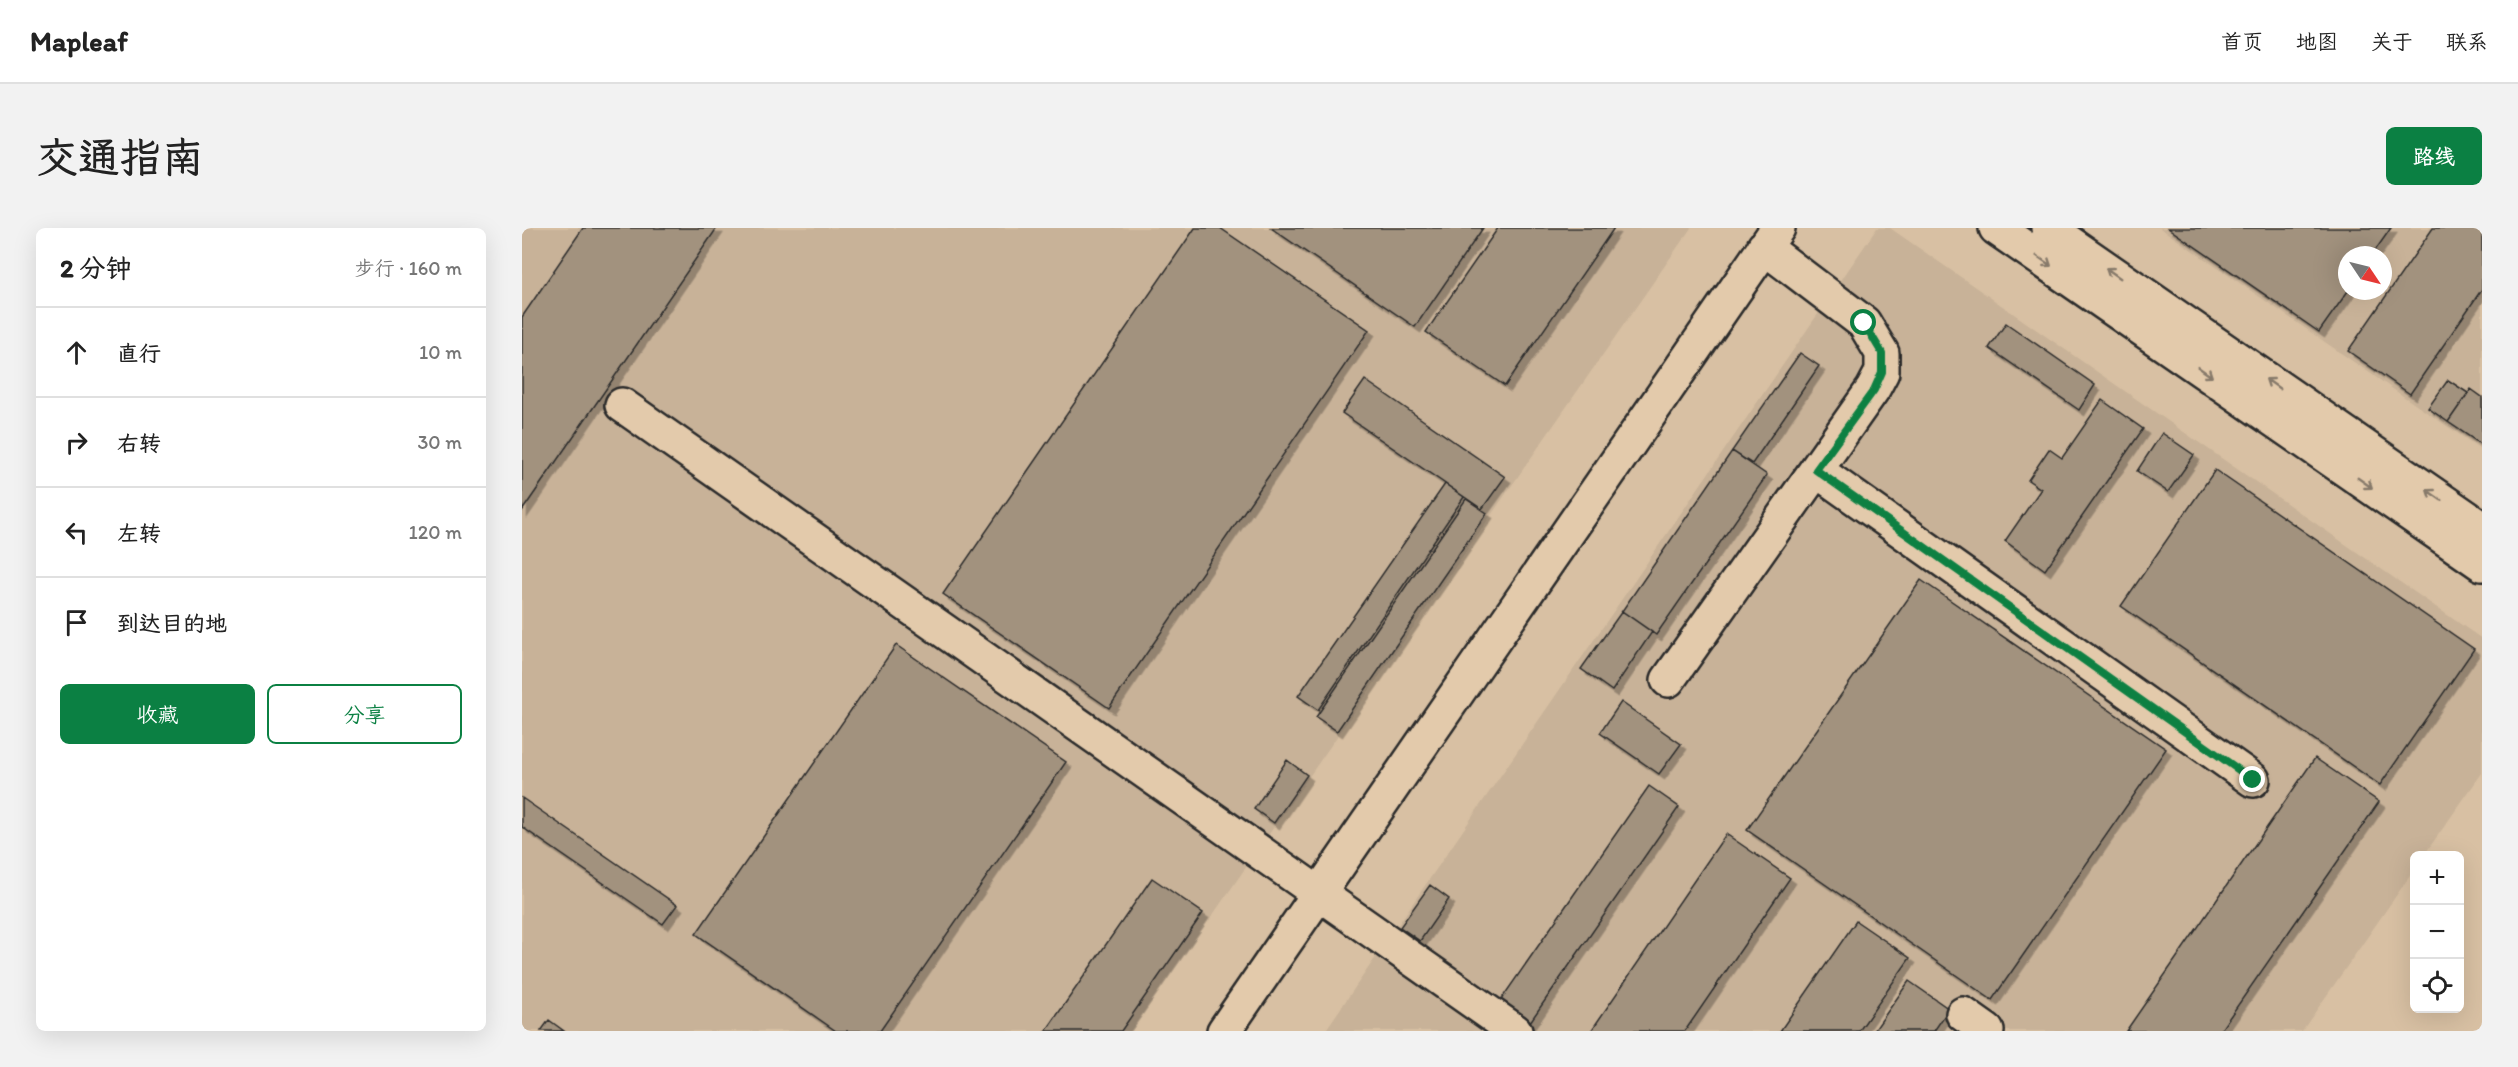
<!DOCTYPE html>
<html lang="zh">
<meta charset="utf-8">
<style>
body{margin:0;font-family:Itim,"LXGW WenKai TC",sans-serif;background:#f2f2f2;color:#222}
.controls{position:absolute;right:18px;bottom:18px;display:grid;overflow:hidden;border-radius:9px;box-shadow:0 6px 24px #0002}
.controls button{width:54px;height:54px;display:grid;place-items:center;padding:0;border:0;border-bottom:2px solid #e0e0e0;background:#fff;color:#222;font:30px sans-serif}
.compass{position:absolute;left:1816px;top:18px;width:54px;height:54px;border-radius:50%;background:#fff;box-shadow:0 6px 24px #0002;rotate:125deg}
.stop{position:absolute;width:18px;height:18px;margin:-14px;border:4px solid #0b8043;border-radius:50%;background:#fff}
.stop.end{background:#0b8043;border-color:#fff;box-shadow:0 2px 6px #0008}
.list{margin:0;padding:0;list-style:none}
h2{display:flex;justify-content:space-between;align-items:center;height:78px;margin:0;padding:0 24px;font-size:26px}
h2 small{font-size:20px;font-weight:400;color:#767676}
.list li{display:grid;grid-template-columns:39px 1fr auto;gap:18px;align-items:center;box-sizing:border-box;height:90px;padding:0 24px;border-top:2px solid #e0e0e0}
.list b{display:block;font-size:22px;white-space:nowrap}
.list em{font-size:20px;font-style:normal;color:#767676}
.actions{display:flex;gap:12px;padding:18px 24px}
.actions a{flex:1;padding:14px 0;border:2px solid #0b8043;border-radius:9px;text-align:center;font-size:21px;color:#0b8043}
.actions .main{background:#0b8043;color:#fff}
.icon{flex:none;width:33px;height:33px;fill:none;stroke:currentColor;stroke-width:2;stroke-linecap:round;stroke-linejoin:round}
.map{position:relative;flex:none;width:1960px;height:803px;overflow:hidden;border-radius:9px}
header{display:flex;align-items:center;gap:36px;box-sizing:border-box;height:84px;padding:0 30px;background:#fff;border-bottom:2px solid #e0e0e0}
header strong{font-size:28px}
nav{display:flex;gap:33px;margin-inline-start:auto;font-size:21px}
.intro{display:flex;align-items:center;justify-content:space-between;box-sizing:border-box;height:144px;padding:0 36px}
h1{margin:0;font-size:42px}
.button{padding:15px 27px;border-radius:9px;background:#0b8043;color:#fff;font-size:21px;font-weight:700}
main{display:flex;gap:36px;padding:0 36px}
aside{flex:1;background:#fff;border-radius:9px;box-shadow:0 6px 24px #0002}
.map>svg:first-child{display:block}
</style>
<header>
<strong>Mapleaf</strong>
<nav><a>首页</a><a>地图</a><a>关于</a><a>联系</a></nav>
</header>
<div class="intro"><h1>交通指南</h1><a class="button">路线</a></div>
<main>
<aside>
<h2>2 分钟<small>步行 · 160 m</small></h2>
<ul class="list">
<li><svg class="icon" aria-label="ahead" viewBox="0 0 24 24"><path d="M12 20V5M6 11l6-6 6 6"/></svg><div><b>直行</b></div><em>10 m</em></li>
<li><svg class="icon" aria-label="right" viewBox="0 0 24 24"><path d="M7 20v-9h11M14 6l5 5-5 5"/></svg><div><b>右转</b></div><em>30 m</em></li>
<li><svg class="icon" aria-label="left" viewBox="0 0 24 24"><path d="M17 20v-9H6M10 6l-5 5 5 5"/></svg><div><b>左转</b></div><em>120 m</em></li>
<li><svg class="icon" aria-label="arrive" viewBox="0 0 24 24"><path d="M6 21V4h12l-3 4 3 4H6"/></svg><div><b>到达目的地</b></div></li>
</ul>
<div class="actions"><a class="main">收藏</a><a>分享</a></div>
</aside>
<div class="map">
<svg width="1960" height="803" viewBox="0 0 1960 803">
<defs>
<filter id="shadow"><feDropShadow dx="5.5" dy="5.5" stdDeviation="0" flood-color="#0004"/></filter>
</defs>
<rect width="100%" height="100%" fill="#d8c0a3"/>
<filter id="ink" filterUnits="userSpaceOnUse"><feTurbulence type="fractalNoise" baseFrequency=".0167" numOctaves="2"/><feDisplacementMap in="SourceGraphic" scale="12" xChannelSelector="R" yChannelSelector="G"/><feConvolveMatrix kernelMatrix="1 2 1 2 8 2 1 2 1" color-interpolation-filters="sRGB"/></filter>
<g filter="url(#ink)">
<path fill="#c8b298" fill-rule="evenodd" d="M 0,0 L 1169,0 L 610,803 L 0,803 Z
M 1355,0 L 1368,0 L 1960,411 L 1960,545 L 1902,627 L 1892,628 L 1892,642 L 1780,803 L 803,803 Z
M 1638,0 L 1960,0 L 1960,222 L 1894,177 ZM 1825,27 L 1861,27 L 1861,63 L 1825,63 Z"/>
<path fill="#a2927e" stroke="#2b2b2b" stroke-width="1.5" filter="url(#shadow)" d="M 61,0 L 195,0 L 0,283 L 0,89 Z
M 673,0 L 698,0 L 847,102 L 587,480 L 421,366 Z
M 749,0 L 961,0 L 893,99 Z
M 976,0 L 1092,0 L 983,158 L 904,104 Z
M 1646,0 L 1869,0 L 1850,27 L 1825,27 L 1826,63 L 1797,104 Z
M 1911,0 L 1960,0 L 1960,61 L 1888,166 L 1826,123 Z
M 1484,95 L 1573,157 L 1557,182 L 1467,120 Z
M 1278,125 L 1297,138 L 1230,236 L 1210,223 Z
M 843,152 L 983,249 L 960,281 L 820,185 Z
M 1926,152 L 1946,165 L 1926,194 L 1906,180 Z
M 1949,161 L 1960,169 L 1960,217 L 1926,194 Z
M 1580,172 L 1621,201 L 1523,342 L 1483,313 L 1519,261 L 1506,252 L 1527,221 L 1540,230 Z
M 1640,205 L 1672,227 L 1646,264 L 1615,243 Z
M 1210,223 L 1245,247 L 1134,407 L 1100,383 Z
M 1693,242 L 1952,421 L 1858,557 L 1599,378 Z
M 923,256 L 942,269 L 796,482 L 776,468 Z
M 944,271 L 965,285 L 815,503 L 794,489 Z
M 1399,352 L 1644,521 L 1470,772 L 1225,602 Z
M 1100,383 L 1130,404 L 1090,463 L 1059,441 Z
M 374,417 L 544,534 L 358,803 L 314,803 L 174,706 Z
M 1099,474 L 1159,516 L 1137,546 L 1078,505 Z
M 1793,530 L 1857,574 L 1698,803 L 1604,803 Z
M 765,532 L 785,547 L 752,595 L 732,581 Z
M 1127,558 L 1157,579 L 1006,797 L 976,776 Z
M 0,570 L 155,677 L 141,696 L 0,599 Z
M 1204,606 L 1268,650 L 1163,803 L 1069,803 Z
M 630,650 L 681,685 L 599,803 L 524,803 Z
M 908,657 L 927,671 L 898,713 L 878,699 Z
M 1334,693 L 1388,730 L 1337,803 L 1258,803 Z
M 1387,753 L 1427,781 L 1412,803 L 1352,803 Z
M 27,792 L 42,803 L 19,803 Z"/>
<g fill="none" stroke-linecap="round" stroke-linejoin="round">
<defs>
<path id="minor" d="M 1474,0 L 1960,336
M 1526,0 L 1960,300
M 100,177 L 993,803
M 1294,242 L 1731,552
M 1146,452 L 1351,161 L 1360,144 L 1360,125 L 1342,95 L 1242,19
M 1441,786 L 1465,803
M 702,803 L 1256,0"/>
</defs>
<use href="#minor" stroke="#2b2b2b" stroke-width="38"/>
<use href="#minor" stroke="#e3caab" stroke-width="33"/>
</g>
<defs><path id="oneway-shaft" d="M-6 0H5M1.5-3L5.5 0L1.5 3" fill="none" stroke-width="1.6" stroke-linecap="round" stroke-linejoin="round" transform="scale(1.5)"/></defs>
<g stroke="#877a6b">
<use href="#oneway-shaft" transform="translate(1522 33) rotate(35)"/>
<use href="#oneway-shaft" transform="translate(1591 45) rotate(-145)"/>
<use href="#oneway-shaft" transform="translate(1683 144) rotate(35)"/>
<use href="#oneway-shaft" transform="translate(1751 156) rotate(-145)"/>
<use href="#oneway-shaft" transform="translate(1843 255) rotate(35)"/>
<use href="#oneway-shaft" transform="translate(1912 267) rotate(-145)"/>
</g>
</g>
<g fill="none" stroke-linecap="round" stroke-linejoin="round" filter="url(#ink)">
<path stroke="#0b8043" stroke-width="8" d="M 1342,95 L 1360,125 L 1360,144 L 1352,162 L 1294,242 L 1731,552"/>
</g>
</svg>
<div class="controls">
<button>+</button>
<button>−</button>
<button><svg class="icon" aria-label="locate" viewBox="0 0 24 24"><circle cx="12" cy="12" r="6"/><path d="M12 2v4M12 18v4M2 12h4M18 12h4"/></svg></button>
</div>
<svg class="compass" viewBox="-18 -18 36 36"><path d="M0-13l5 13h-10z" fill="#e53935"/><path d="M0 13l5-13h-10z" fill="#767676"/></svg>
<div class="stop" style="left:1342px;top:95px"></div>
<div class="stop end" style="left:1731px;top:552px"></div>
</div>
</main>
